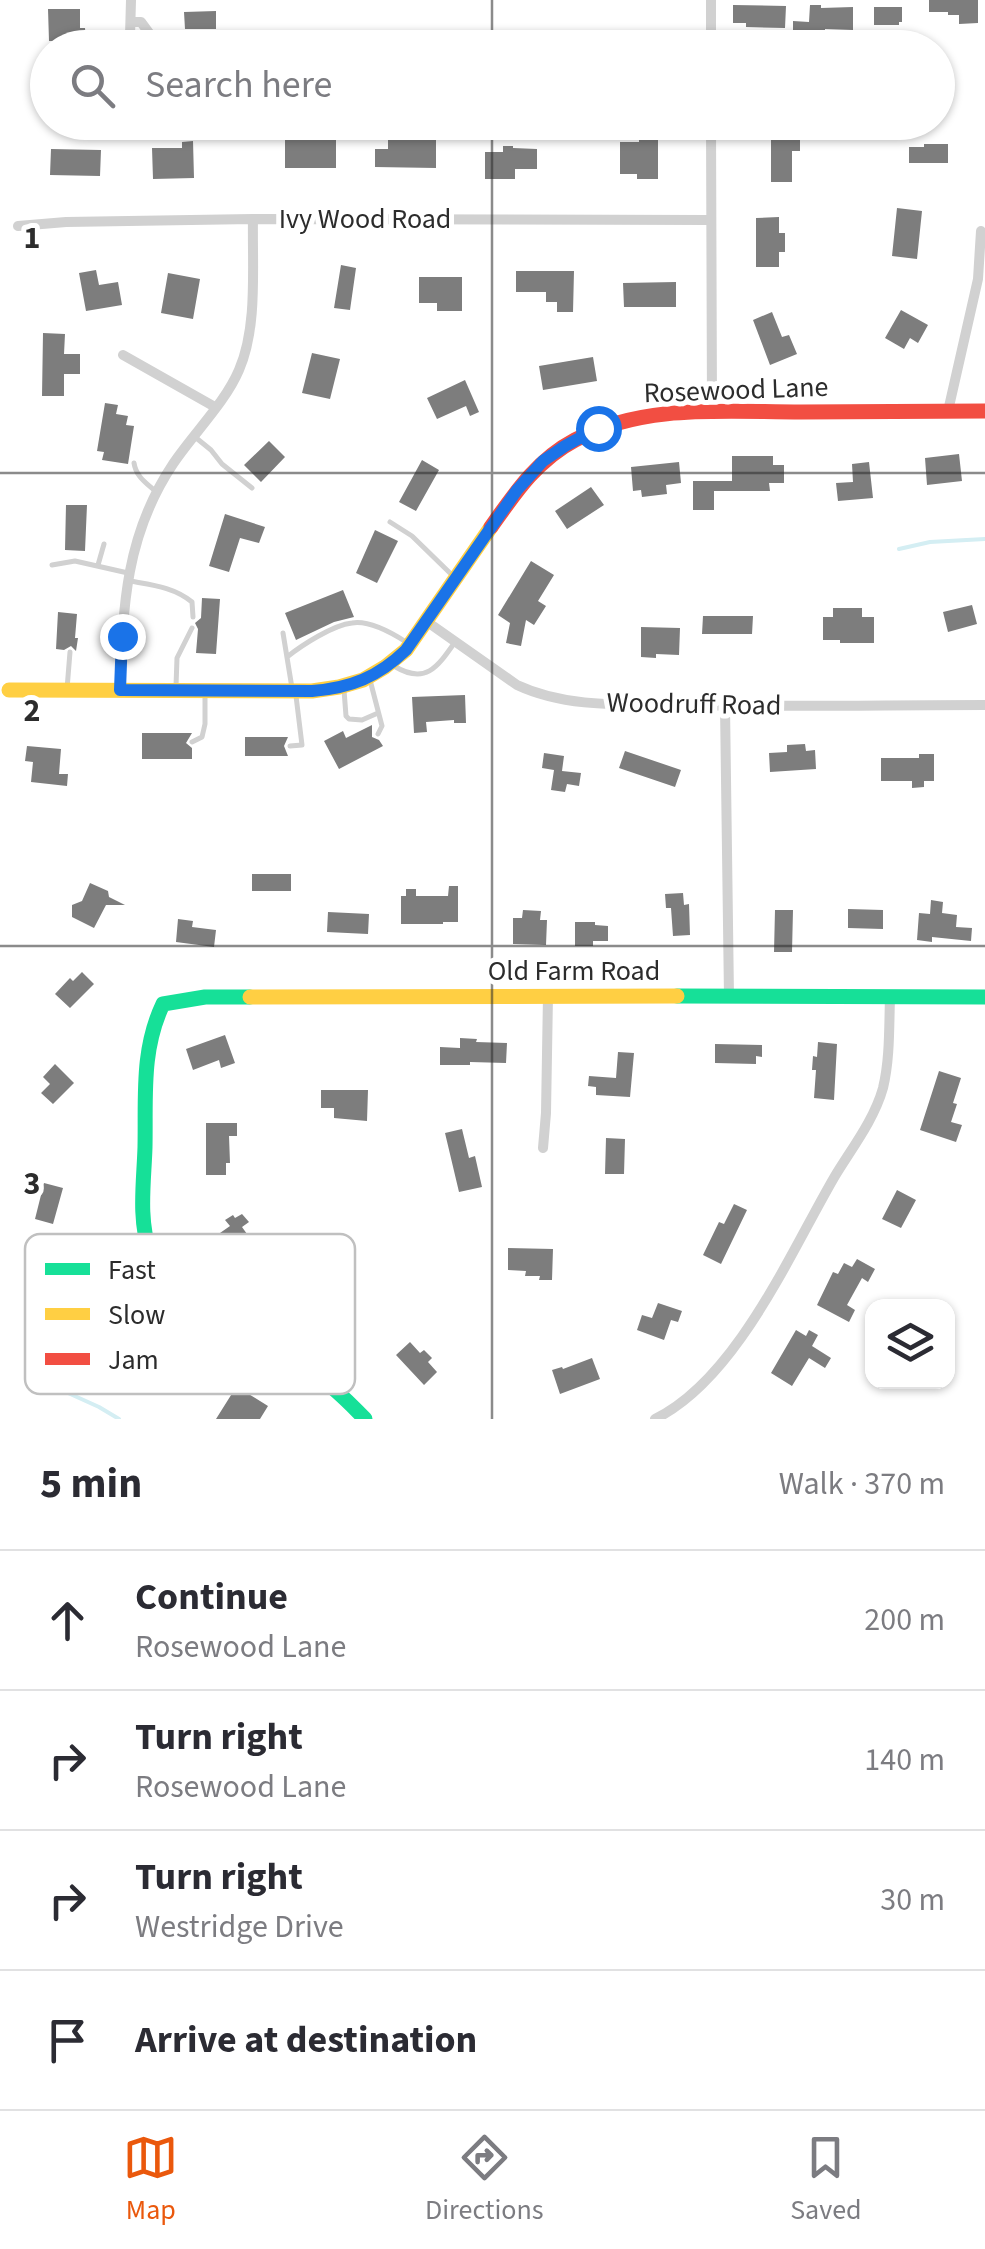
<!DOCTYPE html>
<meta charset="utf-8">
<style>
body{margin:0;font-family:"Source Sans 3",sans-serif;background:#f2f2f3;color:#2b2b33}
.controls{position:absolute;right:30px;bottom:30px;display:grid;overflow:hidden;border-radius:20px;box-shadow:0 2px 8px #0004}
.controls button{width:90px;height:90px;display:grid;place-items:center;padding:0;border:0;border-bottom:2px solid #e1e1e2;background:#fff;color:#2b2b33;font:50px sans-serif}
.stop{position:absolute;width:30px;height:30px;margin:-22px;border:8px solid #1a73e8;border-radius:50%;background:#fff}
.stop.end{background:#1a73e8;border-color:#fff;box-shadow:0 2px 10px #0008}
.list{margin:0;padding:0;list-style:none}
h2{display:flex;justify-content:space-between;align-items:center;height:130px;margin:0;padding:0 40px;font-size:42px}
h2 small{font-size:32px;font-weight:400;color:#7c7c81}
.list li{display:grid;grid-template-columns:65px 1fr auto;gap:30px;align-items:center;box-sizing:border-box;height:140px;padding:0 40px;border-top:2px solid #e1e1e2}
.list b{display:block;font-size:38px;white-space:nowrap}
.list p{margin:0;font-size:32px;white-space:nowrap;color:#7c7c81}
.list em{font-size:32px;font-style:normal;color:#7c7c81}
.icon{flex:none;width:55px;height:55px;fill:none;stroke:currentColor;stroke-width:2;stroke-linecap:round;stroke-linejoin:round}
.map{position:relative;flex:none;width:985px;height:1419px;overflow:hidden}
.search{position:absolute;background:#fff;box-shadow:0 2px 8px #0004;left:30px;right:30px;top:30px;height:110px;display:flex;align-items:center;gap:25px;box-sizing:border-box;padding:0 35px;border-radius:55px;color:#7c7c81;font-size:38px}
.sheet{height:690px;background:#fff}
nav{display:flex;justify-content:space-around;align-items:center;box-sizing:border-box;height:140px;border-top:2px solid #e1e1e2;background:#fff;font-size:28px;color:#7c7c81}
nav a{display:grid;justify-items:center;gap:5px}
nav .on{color:#ea580c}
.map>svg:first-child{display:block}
</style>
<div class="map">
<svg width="985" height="1419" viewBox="0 0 985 1419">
<rect width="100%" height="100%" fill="#fff"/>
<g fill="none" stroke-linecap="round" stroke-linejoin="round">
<path stroke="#d4eef3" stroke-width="4" d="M 899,549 L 930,542 L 985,539
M 35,1378 L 99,1407 L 119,1419"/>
</g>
<path fill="#7d7d7d" d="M 929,0 L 978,0 L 978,23 L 959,24 L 959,15 L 948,15 L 948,12 L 929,12 Z
M 733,5 L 786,6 L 785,28 L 746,27 L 746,23 L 733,23 Z
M 810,5 L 821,5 L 821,8 L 853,7 L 853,30 L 825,29 L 825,33 L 804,32 L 804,36 L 793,36 L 793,21 L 809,22 Z
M 874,7 L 902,7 L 902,22 L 899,22 L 899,25 L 874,25 Z
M 48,9 L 80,9 L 80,28 L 85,28 L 86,41 L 49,41 Z
M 216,11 L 216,29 L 185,29 L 184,12 Z
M 771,133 L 800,133 L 800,151 L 792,151 L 792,182 L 771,182 Z
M 639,137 L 658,137 L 658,179 L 637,179 L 637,174 L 620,174 L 620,142 L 639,142 Z
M 388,139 L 436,140 L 436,168 L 375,167 L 375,149 L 388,149 Z
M 285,140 L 336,140 L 336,168 L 285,168 Z
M 193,141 L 194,178 L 153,179 L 152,148 L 182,148 L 182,142 Z
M 924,144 L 948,144 L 948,163 L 909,163 L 909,147 L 924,147 Z
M 503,146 L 513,146 L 513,148 L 537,149 L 537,169 L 515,169 L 515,179 L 485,179 L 485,152 L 503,152 Z
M 51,149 L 101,150 L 100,176 L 50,175 Z
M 897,208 L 922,211 L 917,259 L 892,256 Z
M 779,217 L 779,233 L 785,233 L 785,252 L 779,252 L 779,267 L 756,267 L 756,218 Z
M 341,265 L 356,268 L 350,310 L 334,308 Z
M 96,270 L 99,285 L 118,282 L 122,305 L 86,311 L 79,273 Z
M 516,271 L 574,271 L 573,312 L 557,312 L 557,302 L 546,302 L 546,292 L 516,292 Z
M 168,273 L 200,279 L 193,319 L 161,313 Z
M 419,277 L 462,277 L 462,311 L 437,311 L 437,303 L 419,303 Z
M 676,282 L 676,307 L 624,307 L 623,283 Z
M 901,310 L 928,325 L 918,343 L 910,338 L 904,349 L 885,338 Z
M 772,312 L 782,337 L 789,335 L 797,354 L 770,365 L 753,320 Z
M 43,333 L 65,334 L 64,354 L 80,354 L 80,374 L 64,374 L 64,396 L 42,396 Z
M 312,353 L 340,359 L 330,399 L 302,393 Z
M 593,357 L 597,381 L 543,390 L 539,366 Z
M 465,380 L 479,412 L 470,416 L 466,406 L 437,419 L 427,398 Z
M 105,403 L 118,405 L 116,414 L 128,416 L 126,425 L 134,426 L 128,464 L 102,460 L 104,452 L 97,451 Z
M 269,441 L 285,457 L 261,482 L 244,465 Z
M 959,454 L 962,481 L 927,485 L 925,458 Z
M 732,456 L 773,456 L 773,465 L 784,465 L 784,483 L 769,483 L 770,491 L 714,491 L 714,510 L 693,510 L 693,481 L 732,481 Z
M 422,460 L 439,470 L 416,511 L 399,502 Z
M 679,462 L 681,483 L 666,485 L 667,494 L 642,497 L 641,490 L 633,491 L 631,467 Z
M 869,462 L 873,498 L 838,501 L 836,483 L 853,482 L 852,464 Z
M 591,487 L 604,505 L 567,529 L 555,511 Z
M 66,505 L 87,505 L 85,551 L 65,550 Z
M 225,514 L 265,527 L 259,543 L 240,538 L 229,572 L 209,566 Z
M 375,530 L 398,541 L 377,583 L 356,573 Z
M 531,561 L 554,575 L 538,601 L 546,606 L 534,625 L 526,620 L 521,646 L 506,643 L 510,623 L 498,615 Z
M 343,590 L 354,617 L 334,622 L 296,640 L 285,613 Z
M 202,598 L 220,599 L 216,654 L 196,653 L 198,629 L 195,623 L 201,618 Z
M 972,605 L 977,624 L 948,632 L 943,612 Z
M 833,608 L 862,608 L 862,617 L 874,617 L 874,643 L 840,643 L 840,640 L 823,640 L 823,617 L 833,617 Z
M 58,612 L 77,614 L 75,638 L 78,638 L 76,651 L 71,646 L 64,650 L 56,649 Z
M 703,616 L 753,616 L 752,634 L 702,634 Z
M 641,627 L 680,628 L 679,655 L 656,654 L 656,658 L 641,657 Z
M 465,695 L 466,723 L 454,723 L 454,720 L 426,722 L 427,732 L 414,733 L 412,697 Z
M 372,725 L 372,737 L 379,740 L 383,746 L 339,769 L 324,741 L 343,731 L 346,738 Z
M 142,733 L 192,733 L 186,743 L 192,748 L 192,759 L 142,759 Z
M 245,737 L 288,737 L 284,746 L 288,756 L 245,756 Z
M 805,744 L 806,751 L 815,750 L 816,769 L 770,772 L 769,753 L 787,752 L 787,745 Z
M 27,746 L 61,749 L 59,774 L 68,774 L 67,786 L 31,782 L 33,762 L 25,761 Z
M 625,751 L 681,770 L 675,787 L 619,768 Z
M 544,753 L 564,756 L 562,771 L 581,773 L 579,786 L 567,784 L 565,792 L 551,790 L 554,770 L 542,768 Z
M 919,754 L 934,754 L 934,781 L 924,781 L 924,787 L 912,788 L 912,781 L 881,781 L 881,758 L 919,758 Z
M 252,874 L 291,874 L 291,891 L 252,891 Z
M 90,883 L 108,891 L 109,897 L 125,905 L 106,905 L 94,928 L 72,917 L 72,905 L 82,901 Z
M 449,886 L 458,886 L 458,922 L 443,922 L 443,924 L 401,924 L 401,896 L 406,896 L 406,889 L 416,889 L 416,896 L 448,896 Z
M 683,893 L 684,905 L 689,904 L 690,935 L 673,936 L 671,908 L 666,908 L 665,894 Z
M 931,900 L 943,902 L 942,913 L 957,915 L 956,927 L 972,928 L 971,941 L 932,937 L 932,942 L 917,940 L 919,913 L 930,914 Z
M 848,909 L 883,910 L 883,929 L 848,928 Z
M 523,910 L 541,911 L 540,920 L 547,920 L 546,945 L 513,944 L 513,918 L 522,918 Z
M 775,910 L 793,910 L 792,952 L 774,952 Z
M 328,912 L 369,914 L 368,934 L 327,932 Z
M 178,919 L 193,921 L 192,927 L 216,930 L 214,947 L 176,942 Z
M 575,922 L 595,922 L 595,925 L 608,926 L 608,941 L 593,941 L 593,946 L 575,946 Z
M 82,972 L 94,984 L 70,1008 L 55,994 L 70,978 L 73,981 Z
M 225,1035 L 235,1063 L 221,1068 L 219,1060 L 193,1070 L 186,1049 Z
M 460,1038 L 477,1039 L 476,1042 L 507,1043 L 506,1063 L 470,1062 L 470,1065 L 440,1065 L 440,1047 L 460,1048 Z
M 818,1042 L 837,1044 L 834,1100 L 814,1098 L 816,1070 L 812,1070 L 813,1056 L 817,1057 Z
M 715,1044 L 762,1045 L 762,1057 L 756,1056 L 756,1064 L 715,1063 Z
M 618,1052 L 634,1053 L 630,1097 L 596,1095 L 596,1087 L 588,1086 L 589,1076 L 616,1078 Z
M 55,1064 L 74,1083 L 53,1104 L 41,1093 L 50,1084 L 43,1077 Z
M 939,1071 L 961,1078 L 953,1103 L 957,1104 L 951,1122 L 962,1125 L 956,1142 L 920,1130 Z
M 321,1090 L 368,1090 L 367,1121 L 334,1118 L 334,1108 L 321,1108 Z
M 206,1123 L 237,1123 L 237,1136 L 229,1136 L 230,1163 L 226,1163 L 226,1175 L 206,1175 Z
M 462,1129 L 469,1158 L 475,1156 L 482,1187 L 459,1192 L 445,1133 Z
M 606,1138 L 625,1139 L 624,1174 L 605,1174 Z
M 44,1183 L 63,1188 L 53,1224 L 35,1219 Z
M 897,1190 L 916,1200 L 901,1228 L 882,1219 Z
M 734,1204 L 747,1210 L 721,1264 L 703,1255 L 719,1222 L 724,1224 Z
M 242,1214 L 249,1222 L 242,1227 L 252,1241 L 234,1254 L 220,1233 L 230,1226 L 225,1220 L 233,1215 L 235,1218 Z
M 508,1248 L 553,1249 L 552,1280 L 539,1280 L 540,1276 L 525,1276 L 526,1271 L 508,1270 Z
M 857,1259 L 875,1269 L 868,1282 L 862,1278 L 847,1305 L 855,1310 L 849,1322 L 817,1305 L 833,1272 L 838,1274 L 844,1263 L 852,1267 Z
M 658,1303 L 682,1311 L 678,1322 L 671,1320 L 664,1340 L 637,1330 L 642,1315 L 652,1318 Z
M 796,1330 L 806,1336 L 809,1330 L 818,1335 L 812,1346 L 831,1358 L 825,1368 L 809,1358 L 792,1386 L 771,1373 Z
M 410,1342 L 420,1353 L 424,1350 L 432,1358 L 428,1362 L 437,1372 L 424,1385 L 396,1355 Z
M 592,1358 L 600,1379 L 560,1394 L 552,1370 L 562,1367 L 563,1369 Z
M 238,1384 L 248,1390 L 247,1393 L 268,1406 L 260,1419 L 216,1419 Z"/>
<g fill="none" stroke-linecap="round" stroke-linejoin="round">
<path stroke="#d1d1d1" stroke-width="5" d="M 195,437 L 211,450 L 222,464 L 252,488
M 134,463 C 136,476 145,482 154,490
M 390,522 L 412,536 L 452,575
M 52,565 L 75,561 L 128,573
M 98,565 L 104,544
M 130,581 C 152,585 174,587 192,602 L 193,617
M 283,633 L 292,688
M 287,657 C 302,645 333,625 352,623 C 370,620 392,633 406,642
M 394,666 C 425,685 437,668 455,642
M 370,680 L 382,726 L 378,734
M 176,686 L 177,658 L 192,628
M 67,689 L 70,652
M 344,690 L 346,716 L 349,719 L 362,720 L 378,713
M 192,742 L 202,737 L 205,724 L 205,691
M 290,746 L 302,745 L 296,696"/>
<path stroke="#d1d1d1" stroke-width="10" d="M 131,0 L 130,36 L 135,48
M 711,0 L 711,48
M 131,22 L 141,22 L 152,37 L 146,47 L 137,48
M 711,122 L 712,411
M 18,226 L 66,222 L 253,219 L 711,220
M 123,355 L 215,407
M 948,411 L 978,279 L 981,231
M 426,621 L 517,685 C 568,709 629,704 684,705 C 784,707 885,705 985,705
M 120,690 C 123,607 125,536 173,464 C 193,434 225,403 239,370 C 258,327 252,265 253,219
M 725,706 L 729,996
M 543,1148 L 546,1113 L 548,995
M 655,1419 C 737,1379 791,1251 835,1176 C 852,1148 874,1120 883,1088 C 890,1059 889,1027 890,997"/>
<path stroke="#16e098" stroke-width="15" d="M 677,996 L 985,997
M 250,997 L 205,997 L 163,1004 C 141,1050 146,1097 145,1147 C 144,1182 138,1218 150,1253 C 170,1308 255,1335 301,1364 C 325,1379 346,1399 365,1419"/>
<path stroke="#ffcf43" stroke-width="15" d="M 9,690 L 312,691 L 339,687 L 363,680 L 385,667 L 406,650 L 491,527
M 250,997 L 677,996"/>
<path stroke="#f24e42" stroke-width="15" d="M 491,527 C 515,493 537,460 575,440 C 644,403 726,412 801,412 C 862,412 924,411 985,411"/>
</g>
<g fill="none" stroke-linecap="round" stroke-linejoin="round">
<path stroke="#1a73e8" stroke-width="12" d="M 122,636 L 120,690 L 312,691 C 351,688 378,677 406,650 L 517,490 L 543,461 L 565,446 L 598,428"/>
</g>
<path fill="none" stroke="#2c2c2c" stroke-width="2.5" stroke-opacity="0.55" d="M 492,0 L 492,48M 492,122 L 492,1419M 0,473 L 985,473M 0,946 L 985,946"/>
<g text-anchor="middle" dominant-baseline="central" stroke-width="10" stroke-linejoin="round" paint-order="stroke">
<g font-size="28" fill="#2c2c2c" stroke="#fff">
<text x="365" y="219">Ivy Wood Road</text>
<text transform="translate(736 390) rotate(-2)">Rosewood Lane</text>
<text transform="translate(694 704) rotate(1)">Woodruff Road</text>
<text x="574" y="971">Old Farm Road</text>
</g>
</g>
<rect x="25" y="1234" width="330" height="160" rx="15" fill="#fff" stroke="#c0c0c0" stroke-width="2.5"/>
<rect x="45" y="1263" width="45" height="12" fill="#16e098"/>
<rect x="45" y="1308" width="45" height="12" fill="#ffcf43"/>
<rect x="45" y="1353" width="45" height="12" fill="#f24e42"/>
<g font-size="28" fill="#2c2c2c">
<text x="108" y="1279">Fast</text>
<text x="108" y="1324">Slow</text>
<text x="108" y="1369">Jam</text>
</g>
<g font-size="32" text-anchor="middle" font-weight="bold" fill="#2c2c2c" stroke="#fff" stroke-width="10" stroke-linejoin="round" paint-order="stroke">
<text x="32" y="248">1</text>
<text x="32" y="721">2</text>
<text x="32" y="1194">3</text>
</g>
</svg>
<div class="controls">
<button><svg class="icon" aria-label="layers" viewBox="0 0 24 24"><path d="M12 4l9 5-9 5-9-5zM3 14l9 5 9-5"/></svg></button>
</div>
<div class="stop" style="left:598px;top:428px"></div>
<div class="stop end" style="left:122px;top:636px"></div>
<div class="search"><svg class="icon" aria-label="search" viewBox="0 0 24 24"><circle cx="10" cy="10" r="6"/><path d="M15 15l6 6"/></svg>Search here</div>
</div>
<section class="sheet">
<h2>5 min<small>Walk · 370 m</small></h2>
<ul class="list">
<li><svg class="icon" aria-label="ahead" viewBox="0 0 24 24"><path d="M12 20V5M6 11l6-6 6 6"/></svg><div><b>Continue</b><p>Rosewood Lane</p></div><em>200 m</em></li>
<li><svg class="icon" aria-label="right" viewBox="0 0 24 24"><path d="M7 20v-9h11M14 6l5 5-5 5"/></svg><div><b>Turn right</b><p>Rosewood Lane</p></div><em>140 m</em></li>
<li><svg class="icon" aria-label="right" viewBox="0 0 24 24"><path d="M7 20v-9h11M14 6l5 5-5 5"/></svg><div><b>Turn right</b><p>Westridge Drive</p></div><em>30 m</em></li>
<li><svg class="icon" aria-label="arrive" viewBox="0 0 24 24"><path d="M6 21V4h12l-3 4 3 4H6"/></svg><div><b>Arrive at destination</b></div></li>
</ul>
</section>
<nav>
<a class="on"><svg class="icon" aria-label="map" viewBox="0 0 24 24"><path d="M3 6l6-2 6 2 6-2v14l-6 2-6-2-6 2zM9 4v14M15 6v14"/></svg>Map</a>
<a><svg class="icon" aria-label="directions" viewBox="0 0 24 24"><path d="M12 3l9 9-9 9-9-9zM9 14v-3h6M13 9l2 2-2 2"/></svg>Directions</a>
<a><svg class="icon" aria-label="saved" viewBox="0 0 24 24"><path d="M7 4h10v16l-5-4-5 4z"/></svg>Saved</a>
</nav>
